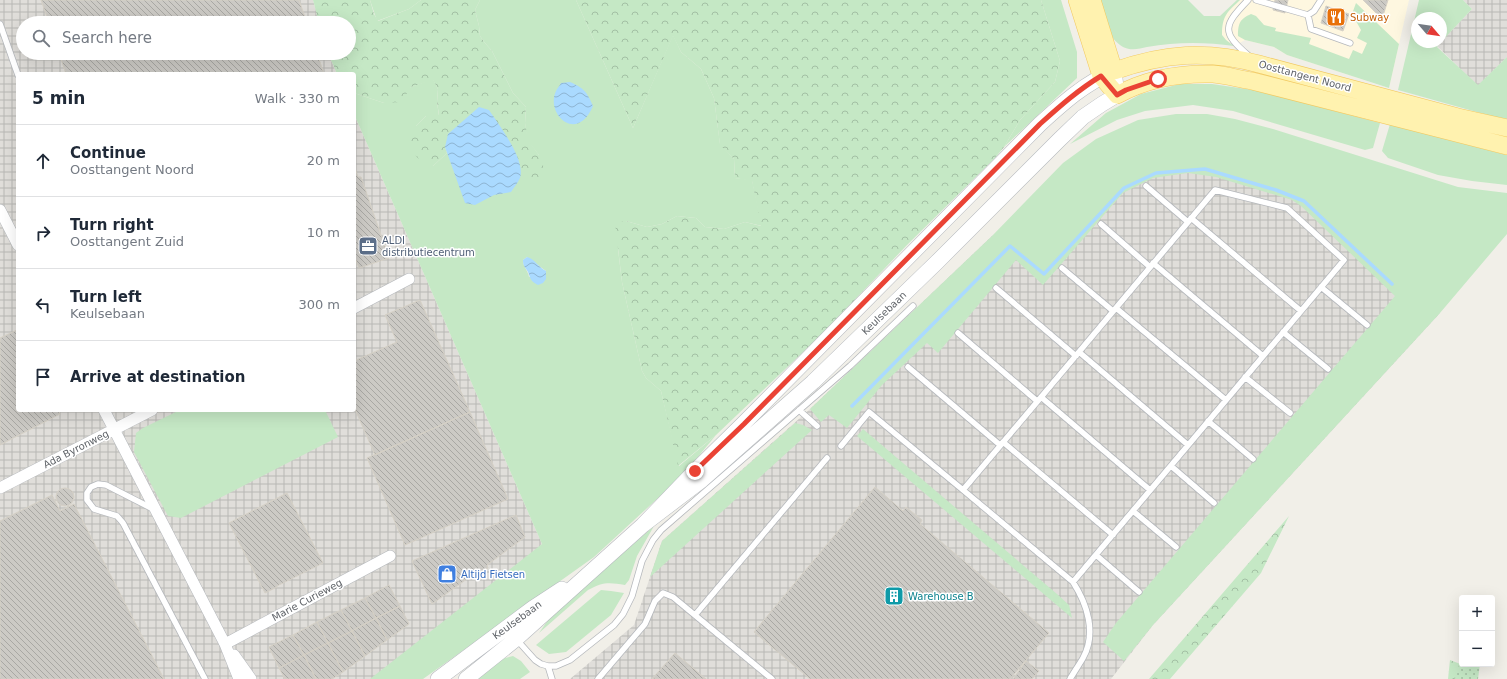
<!DOCTYPE html>
<meta charset="utf-8">
<style>
body{margin:0;font-family:"DejaVu Sans",sans-serif;background:#f6f6f7;color:#1f2937}
.controls{position:absolute;right:12px;bottom:12px;display:grid;overflow:hidden;border-radius:4px;box-shadow:0 4px 16px #0002}
.controls button{width:36px;height:36px;display:grid;place-items:center;padding:0;border:0;border-bottom:1px solid #e0e1e3;background:#fff;color:#1f2937;font:20px sans-serif}
.compass{position:absolute;left:1411px;top:12px;width:36px;height:36px;border-radius:50%;background:#fff;box-shadow:0 4px 16px #0002;rotate:119deg}
.stop{position:absolute;width:12px;height:12px;margin:-9px;border:3px solid #ea4335;border-radius:50%;background:#fff}
.stop.end{background:#ea4335;border-color:#fff;box-shadow:0 1px 4px #0008}
.list{margin:0;padding:0;list-style:none}
h2{display:flex;justify-content:space-between;align-items:center;height:52px;margin:0;padding:0 16px;font-size:17px}
h2 small{font-size:13px;font-weight:400;color:#747a83}
.list li{display:grid;grid-template-columns:26px 1fr auto;gap:12px;align-items:center;box-sizing:border-box;height:72px;padding:0 16px;border-top:1px solid #e0e1e3}
.list b{display:block;font-size:15px;white-space:nowrap}
.list p{margin:0;font-size:13px;white-space:nowrap;color:#747a83}
.list em{font-size:13px;font-style:normal;color:#747a83}
.icon{flex:none;width:22px;height:22px;fill:none;stroke:currentColor;stroke-width:2;stroke-linecap:round;stroke-linejoin:round}
.map{position:relative;flex:none;width:1507px;height:679px;overflow:hidden}
.search{position:absolute;background:#fff;box-shadow:0 4px 16px #0002;left:16px;top:16px;width:340px;height:44px;display:flex;align-items:center;gap:10px;box-sizing:border-box;padding:0 14px;border-radius:22px;color:#747a83;font-size:15px}
.panel{position:absolute;background:#fff;box-shadow:0 4px 16px #0002;left:16px;top:72px;width:340px;height:340px;border-radius:4px}
.map>svg:first-child{display:block}
</style>
<div class="map">
<svg width="1507" height="679" viewBox="0 0 1507 679">
<defs>
<pattern id="industrial-grid" width="8" height="8" patternUnits="userSpaceOnUse"><rect width="8" height="8" fill="#e0deda"/><path d="M0 4h8M4 0v8" fill="none" stroke="#b9b8b5"/></pattern>
<pattern id="forest-crowns" width="20" height="18" patternUnits="userSpaceOnUse"><rect width="20" height="18" fill="#c5e8c5"/><path d="M2 6a3 3 0 1 1 6 0M12 15a3 3 0 1 1 6 0" fill="none" stroke="#a3c0a4"/></pattern>
<pattern id="park-dots" width="8" height="8" patternUnits="userSpaceOnUse"><rect width="8" height="8" fill="#c5e8c5"/><path d="M2 2h.1M6 6h.1" fill="none" stroke="#a3c0a4" stroke-width="1.8" stroke-linecap="round"/></pattern>
<pattern id="water-waves" width="16" height="10" patternUnits="userSpaceOnUse"><rect width="16" height="10" fill="#aadaff"/><path d="M0 5q4-4 8 0t8 0" fill="none" stroke="#8eb4d2"/></pattern>
<pattern id="building-back-hatch" width="6" height="6" patternUnits="userSpaceOnUse"><rect width="6" height="6" fill="#cccac5"/><path d="M-1 5l2 2M0 0l6 6M5-1l2 2" fill="none" stroke="#a9a8a4"/></pattern>
</defs>
<rect width="100%" height="100%" fill="#f1efe8"/>
<path fill="#fef7e0" d="M 1240,0 L 1409,0 L 1389,88 L 1287,55 L 1274,47 L 1245,40 L 1234,46 L 1226,40 L 1222,35 L 1222,23 L 1226,14 Z"/>
<path fill="url(#industrial-grid)" d="M 0,0 L 313,0 L 319,23 L 23,23 L 23,53 L 328,53 L 337,74 L 18,74 L 18,410 L 354,410 L 354,114 L 542,544 L 401,679 L 0,679 Z
M 1463,0 L 1507,0 L 1507,57 L 1478,86 L 1437,46 L 1472,9 Z
M 1203,165 L 1311,196 L 1440,313 L 1153,625 L 1111,679 L 570,679 L 634,625 L 662,541 L 810,409 L 992,236 L 1124,185 Z"/>
<path fill="#c5e8c5" fill-rule="evenodd" d="M 370,0 L 421,0 L 409,9 L 377,21 Z
M 480,0 L 576,0 L 633,128 L 673,35 L 681,52 L 701,69 L 714,98 L 720,144 L 734,159 L 735,178 L 752,180 L 762,226 L 745,222 L 724,229 L 705,227 L 696,218 L 677,216 L 662,224 L 647,227 L 626,221 L 618,249 L 622,282 L 642,371 L 646,378 L 661,391 L 679,466 L 716,435 L 683,475 L 594,557 L 423,679 L 370,679 L 542,544 L 354,114 L 354,93 L 384,103 L 411,87 L 433,79 L 438,89 L 437,102 L 439,116 L 426,116 L 416,126 L 433,166 L 447,153 L 445,147 L 521,167 L 539,155 L 527,140 L 525,123 L 526,107 L 513,93 L 492,51 L 485,43 L 480,36 L 479,26 L 475,10 ZM 527,257 L 546,271 L 529,277 C 528,270 523,267 523,260 Z
M 1041,0 L 1061,0 L 1077,52 L 1077,78 L 1004,147 L 1020,120 L 1055,82 L 1060,61 Z
M 1095,0 L 1188,0 L 1204,16 L 1220,16 L 1237,0 L 1240,0 C 1227,12 1222,16 1222,35 L 1226,40 L 1234,46 C 1205,42 1176,42 1147,47 C 1139,49 1131,51 1123,47 C 1107,37 1102,17 1095,0 Z
M 1419,0 L 1463,0 L 1472,9 L 1441,42 L 1441,18 L 1417,18 L 1417,42 L 1441,42 L 1437,47 L 1478,85 L 1507,57 L 1507,119 L 1491,116 L 1398,90 Z
M 1356,3 L 1399,44 L 1389,88 L 1287,55 L 1274,47 L 1245,40 L 1238,36 C 1238,23 1240,19 1251,14 L 1256,16 L 1264,25 L 1276,28 L 1275,31 L 1311,38 L 1309,44 L 1349,59 L 1353,50 L 1362,54 L 1367,43 L 1357,38 L 1361,30 L 1352,14 Z
M 1180,84 L 1212,84 L 1260,91 L 1380,123 L 1373,148 L 1365,150 L 1233,111 L 1193,105 L 1145,111 L 1117,120 L 1070,144 L 1106,113 L 1141,94 Z
M 1176,114 L 1207,114 L 1235,119 L 1273,129 L 1458,187 L 1507,193 L 1507,234 L 1440,313 L 1153,625 L 1124,661 L 1103,642 L 1116,623 L 1395,296 L 1301,206 L 1292,200 L 1216,177 L 1188,173 L 1153,178 L 1123,193 L 1043,285 L 1016,260 L 938,353 L 927,343 L 882,385 L 847,428 L 829,415 L 821,422 L 810,409 L 992,236 L 1063,163 L 1096,139 L 1138,120 Z
M 1390,124 L 1507,155 L 1507,185 L 1472,181 L 1438,175 L 1388,158 L 1382,151 Z
M 180,410 L 325,410 L 338,437 L 181,518 L 168,516 L 134,452 L 136,433 L 143,428 Z
M 795,423 L 803,425 L 812,430 L 650,577 L 662,541 Z
M 863,429 L 1057,594 L 1069,605 L 1072,618 L 857,436 Z
M 654,526 L 637,556 L 629,580 L 625,585 C 609,582 602,582 588,590 L 539,633 L 552,614 Z
M 601,590 L 611,591 L 624,593 L 611,615 L 566,652 L 549,654 L 536,645 Z
M 513,656 L 521,661 L 530,672 L 520,679 L 476,679 L 502,659 Z"/>
<path fill="url(#forest-crowns)" d="M 313,0 L 370,0 L 374,14 L 378,21 L 409,9 L 421,0 L 480,0 L 475,10 L 479,26 L 480,36 L 485,43 L 492,51 L 513,93 L 526,107 L 525,123 L 528,140 L 539,155 L 544,168 L 536,182 L 520,178 L 521,167 L 445,147 L 447,153 L 433,166 L 422,163 L 407,145 L 416,126 L 427,115 L 439,115 L 437,102 L 438,89 L 433,80 L 411,87 L 401,102 L 384,103 L 354,93 L 354,74 L 337,74 L 328,53 L 349,53 L 349,23 L 319,23 Z
M 576,0 L 1041,0 L 1060,61 L 1055,82 L 1020,120 L 1004,147 L 995,158 L 907,245 L 823,333 L 716,435 L 678,466 L 661,391 L 646,378 L 642,371 L 622,282 L 615,223 L 626,221 L 647,227 L 662,224 L 677,216 L 696,218 L 705,227 L 724,229 L 745,222 L 761,226 L 752,181 L 735,178 L 734,159 L 720,145 L 714,98 L 701,69 L 681,52 L 673,36 L 633,128 Z
M 1289,516 L 1261,573 L 1170,679 L 1149,679 Z
M 1450,660 L 1473,669 L 1471,679 L 1448,679 Z"/>
<path fill="url(#park-dots)" d="M 1462,654 L 1462,664 L 1480,664 L 1478,679 L 1455,679 Z"/>
<path fill="url(#water-waves)" d="M 570,82 C 584,88 587,92 593,106 C 577,144 545,114 556,91 C 557,88 560,86 561,83 Z
M 479,107 L 489,110 C 499,125 526,160 520,178 C 518,183 514,187 511,192 L 494,195 L 475,205 L 465,203 L 445,147 L 448,134 Z
M 527,257 C 535,259 539,268 546,271 L 546,279 L 543,283 L 538,285 C 530,281 531,279 528,272 C 525,267 523,266 523,260 Z"/>
<g fill="none" stroke-linecap="round" stroke-linejoin="round">
<path stroke="#aadaff" stroke-width="3.5" d="M 852,406 L 1010,246 L 1044,274 L 1124,188 L 1156,173 L 1205,169 L 1276,190 L 1304,201 L 1392,284"/>
</g>
<path fill="url(#building-back-hatch)" stroke="#d6d1c6" d="M 41,0 L 299,0 L 307,23 L 49,23 Z
M 1275,0 L 1288,0 L 1285,13 L 1273,10 Z
M 1363,0 L 1388,0 L 1382,19 Z
M 1326,6 L 1349,14 L 1343,31 L 1321,23 Z
M 59,53 L 317,53 L 324,74 L 66,74 Z
M 354,165 L 358,177 L 361,177 L 389,258 L 359,268 L 354,255 Z
M 420,300 L 470,412 L 375,455 L 354,407 L 354,361 L 397,342 L 385,315 Z
M 17,330 L 18,410 L 58,410 L 60,414 L 0,445 L 0,338 Z
M 470,412 L 508,499 L 405,545 L 367,458 Z
M 875,487 L 903,511 L 906,507 L 922,520 L 920,524 L 1049,633 L 1010,679 L 810,679 L 754,632 Z
M56 497a9 9 0 1 1 18 0a9 9 0 1 1-18 0Z
M 287,493 L 323,563 L 277,586 L 277,587 L 265,593 L 229,523 Z
M 52,495 L 60,511 L 74,504 L 164,679 L 0,679 L 0,521 Z
M 516,515 L 525,537 L 487,565 L 488,568 L 471,576 L 432,604 L 412,561 Z
M 389,585 L 400,606 L 376,618 L 365,598 Z
M 365,598 L 376,618 L 352,631 L 341,610 Z
M 400,606 L 409,624 L 387,640 L 376,618 Z
M 341,610 L 352,631 L 328,643 L 317,622 Z
M 376,618 L 387,640 L 365,656 L 352,631 Z
M 317,622 L 328,643 L 304,655 L 293,635 Z
M 352,631 L 365,656 L 343,672 L 328,643 Z
M 293,635 L 304,655 L 279,668 L 269,647 Z
M 328,643 L 343,672 L 332,679 L 316,679 L 304,655 Z
M 675,653 L 706,679 L 652,679 Z
M 304,655 L 316,679 L 285,679 L 279,668 Z
M 1026,661 L 1039,671 L 1032,679 L 1013,679 Z"/>
<g fill="none" stroke-linecap="round" stroke-linejoin="round">
<defs>
<path id="service" d="M 1248,0 C 1223,26 1221,32 1249,56
M 1256,0 L 1308,15 L 1314,11 L 1321,0
M 1308,15 L 1311,29 L 1350,43
M 0,24 L 18,75
M 1146,186 L 1188,222
M 1191,218 L 1301,311
M 1101,224 L 1150,267
M 1153,263 L 1263,356
M 1062,268 L 1113,311
M 1321,287 L 1367,325
M 996,288 L 1076,356
M 1116,308 L 1226,400
M 1283,332 L 1328,369
M 958,333 L 1037,401
M 1079,352 L 1188,445
M 908,367 L 1000,445
M 1245,377 L 1290,413
M 1041,397 L 1150,490
M 799,410 L 817,426
M 1208,421 L 1253,459
M 1003,442 L 1113,535
M 841,446 L 869,412 L 963,490
M 1171,466 L 1214,503
M 153,509 L 106,485 L 98,484 L 91,487 L 87,493 L 87,500 L 94,509 L 117,516 L 123,523 L 205,679
M 1133,511 L 1176,547
M 1096,555 L 1139,592
M 695,615 L 827,458
M 517,640 L 535,660 L 541,664 L 548,666 L 556,666 L 570,660 L 614,625 L 623,614 L 632,596 L 642,561 L 653,540 L 661,530 L 850,366 L 913,306
M 548,666 L 552,679
M 598,679 L 645,624 L 655,601 L 663,593 L 673,597 L 772,679
M 1070,679 C 1074,672 1079,665 1083,658 C 1097,633 1087,604 1073,582 L 963,490 L 1215,190 L 1287,208 L 1344,260 L 1073,582"/>
<path id="minor" d="M 0,210 L 18,245
M 354,308 L 409,279
M 104,410 L 225,644 L 239,679
M 0,488 L 152,410
M 225,644 L 390,556
M 234,655 L 251,679"/>
<path id="secondary" d="M 438,679 L 533,608 L 562,589
M 466,679 L 516,639 L 643,525 L 702,480 L 813,382 L 937,262 L 1059,140 L 1083,117 L 1102,104 L 1117,95 L 1114,71 C 1085,83 1063,103 1040,124 L 743,424 L 695,471 L 643,525"/>
<path id="primary" d="M 1077,0 L 1101,76 L 1117,95 C 1146,79 1180,73 1213,74 C 1226,75 1239,79 1252,81 L 1507,146
M 1092,0 L 1114,71 C 1165,53 1206,50 1259,64 L 1458,117 L 1507,128"/>
</defs>
<use href="#service" stroke="#b5b8bc" stroke-width="7"/>
<use href="#minor" stroke="#b5b8bc" stroke-width="12"/>
<use href="#secondary" stroke="#b6babf" stroke-width="16"/>
<use href="#primary" stroke="#f2c960" stroke-width="18"/>
<use href="#service" stroke="#fff" stroke-width="5.5"/>
<use href="#minor" stroke="#fff" stroke-width="11"/>
<use href="#secondary" stroke="#fff" stroke-width="15"/>
<use href="#primary" stroke="#fff2af" stroke-width="17"/>
</g>
<g fill="none" stroke-linecap="round" stroke-linejoin="round">
<path stroke="#ea4335" stroke-width="5" d="M 695,471 L 744,424 L 1040,124 C 1060,106 1078,90 1101,76 L 1117,95 L 1126,90 L 1158,79"/>
</g>
<defs>
<symbol id="restaurant-square" viewBox="-11 -11 22 22"><rect x="-9" y="-9" width="18" height="18" rx="4" fill="#e8710a" stroke="#fff"/><path d="M-5-6h1v4h1v-4h1v4h1v-4h1v5L-1.5 .5V6h-2V.5L-5-1ZM5-6V6H3V1.5H1.5Q1.5-4 5-6Z" fill="#fff"/></symbol>
<symbol id="office-square" viewBox="-11 -11 22 22"><rect x="-9" y="-9" width="18" height="18" rx="4" fill="#5c6f8a" stroke="#fff"/><path d="M-6-3h4V-5.5h4V-3h4V5H-6ZM-1-4.5V-3h2v-1.5ZM-6 0V1H6V0Z" fill="#fff"/></symbol>
<symbol id="shop-square" viewBox="-11 -11 22 22"><rect x="-9" y="-9" width="18" height="18" rx="4" fill="#3f7fe0" stroke="#fff"/><path d="M-5-2.5h2.3a2.7 3.5 0 0 1 5.4 0H5L5.5 6h-11ZM-1.5-2.5h3a1.5 2.3 0 0 0-3 0Z" fill="#fff"/></symbol>
<symbol id="building-square" viewBox="-11 -11 22 22"><rect x="-9" y="-9" width="18" height="18" rx="4" fill="#0f9aa8" stroke="#fff"/><path d="M-4-6H4V6H1V3H-1V6H-4ZM-2.5-4.3h1.7v1.8h-1.7ZM.8-4.3h1.7v1.8H.8ZM-2.5-1h1.7V.8h-1.7ZM.8-1h1.7V.8H.8Z" fill="#fff"/></symbol>
</defs>
<g fill-rule="evenodd">
<use href="#restaurant-square" x="1325" y="6" width="22" height="22"/>
<use href="#office-square" x="357" y="235" width="22" height="22"/>
<use href="#shop-square" x="436" y="563" width="22" height="22"/>
<use href="#building-square" x="883" y="585" width="22" height="22"/>
</g>
<g text-anchor="middle" dominant-baseline="central" stroke-width="3" stroke-linejoin="round" paint-order="stroke">
<g font-size="10" fill="#c56008" stroke="#fff" text-anchor="start">
<text x="1350" y="17">Subway</text>
</g>
<g font-size="10" fill="#5f6368" stroke="#fff">
<text transform="translate(1305 76) rotate(15)">Oosttangent Noord</text>
<text transform="translate(884 313) rotate(-44)">Keulsebaan</text>
<text transform="translate(76 449) rotate(-27)">Ada Byronweg</text>
<text transform="translate(307 600) rotate(-28)">Marie Curieweg</text>
<text transform="translate(517 620) rotate(-36)">Keulsebaan</text>
</g>
<g font-size="10" fill="#4e5e75" stroke="#fff" text-anchor="start">
<text x="382" y="240">ALDI<tspan x="382" dy="12">distributiecentrum</tspan></text>
</g>
<g font-size="10" fill="#366cbe" stroke="#fff" text-anchor="start">
<text x="461" y="574">Altijd Fietsen</text>
</g>
<g font-size="10" fill="#0d838f" stroke="#fff" text-anchor="start">
<text x="908" y="596">Warehouse B</text>
</g>
</g>
</svg>
<div class="controls">
<button>+</button>
<button>−</button>
</div>
<svg class="compass" viewBox="-18 -18 36 36"><path d="M0-13l5 13h-10z" fill="#e53935"/><path d="M0 13l5-13h-10z" fill="#747a83"/></svg>
<div class="stop" style="left:1158px;top:79px"></div>
<div class="stop end" style="left:695px;top:471px"></div>
<div class="search"><svg class="icon" aria-label="search" viewBox="0 0 24 24"><circle cx="10" cy="10" r="6"/><path d="M15 15l6 6"/></svg>Search here</div>
<section class="panel">
<h2>5 min<small>Walk · 330 m</small></h2>
<ul class="list">
<li><svg class="icon" aria-label="ahead" viewBox="0 0 24 24"><path d="M12 20V5M6 11l6-6 6 6"/></svg><div><b>Continue</b><p>Oosttangent Noord</p></div><em>20 m</em></li>
<li><svg class="icon" aria-label="right" viewBox="0 0 24 24"><path d="M7 20v-9h11M14 6l5 5-5 5"/></svg><div><b>Turn right</b><p>Oosttangent Zuid</p></div><em>10 m</em></li>
<li><svg class="icon" aria-label="left" viewBox="0 0 24 24"><path d="M17 20v-9H6M10 6l-5 5 5 5"/></svg><div><b>Turn left</b><p>Keulsebaan</p></div><em>300 m</em></li>
<li><svg class="icon" aria-label="arrive" viewBox="0 0 24 24"><path d="M6 21V4h12l-3 4 3 4H6"/></svg><div><b>Arrive at destination</b></div></li>
</ul>
</section>
</div>
